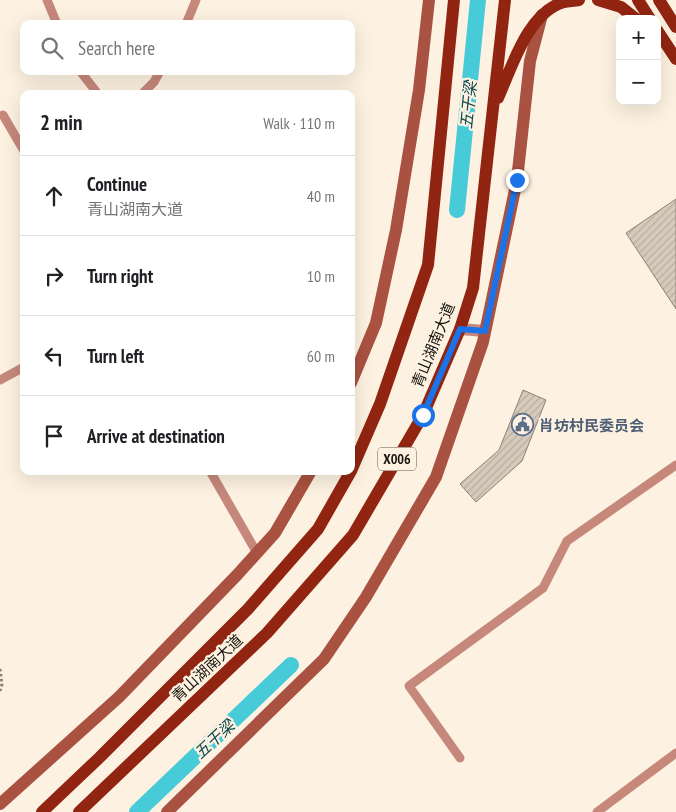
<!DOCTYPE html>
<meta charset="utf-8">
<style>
body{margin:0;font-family:"PT Sans Narrow","Noto Sans SC",sans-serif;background:#f6f6f6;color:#202124}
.controls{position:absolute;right:15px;top:15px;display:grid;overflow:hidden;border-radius:10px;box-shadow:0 5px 20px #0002}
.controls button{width:45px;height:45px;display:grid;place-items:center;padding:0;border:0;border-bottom:1px solid #e0e0e0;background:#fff;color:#202124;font:25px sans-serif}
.stop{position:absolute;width:15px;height:15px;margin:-11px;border:4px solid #1a73e8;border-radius:50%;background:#fff}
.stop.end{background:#1a73e8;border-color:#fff;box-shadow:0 1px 5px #0008}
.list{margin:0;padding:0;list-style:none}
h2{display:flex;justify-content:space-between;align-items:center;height:65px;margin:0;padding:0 20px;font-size:21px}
h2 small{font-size:16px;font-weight:400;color:#757577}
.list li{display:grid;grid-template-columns:32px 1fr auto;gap:15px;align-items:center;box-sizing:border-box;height:80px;padding:0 20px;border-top:1px solid #e0e0e0}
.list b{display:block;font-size:19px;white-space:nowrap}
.list p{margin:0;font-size:16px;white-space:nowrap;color:#757577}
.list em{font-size:16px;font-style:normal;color:#757577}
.icon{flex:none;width:28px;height:28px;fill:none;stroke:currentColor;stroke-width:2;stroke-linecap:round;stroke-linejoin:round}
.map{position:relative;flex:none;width:676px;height:812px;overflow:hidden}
.search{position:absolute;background:#fff;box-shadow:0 5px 20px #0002;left:20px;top:20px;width:335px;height:55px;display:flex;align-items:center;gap:12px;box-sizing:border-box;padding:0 18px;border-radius:10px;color:#757577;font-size:19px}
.panel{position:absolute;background:#fff;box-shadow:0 5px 20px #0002;left:20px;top:90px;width:335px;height:385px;border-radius:10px}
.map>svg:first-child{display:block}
</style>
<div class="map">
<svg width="676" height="812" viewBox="0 0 676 812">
<defs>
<pattern id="building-hatch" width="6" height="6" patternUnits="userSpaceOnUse" patternTransform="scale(1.25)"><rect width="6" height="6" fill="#d6cbbb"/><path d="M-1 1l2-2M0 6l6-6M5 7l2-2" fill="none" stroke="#b7ada0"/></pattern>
</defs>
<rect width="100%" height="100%" fill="#fdf2e1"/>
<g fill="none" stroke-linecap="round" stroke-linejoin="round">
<path stroke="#48cbd8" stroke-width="16" d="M 457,210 L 478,0
M 137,812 L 291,665"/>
</g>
<path fill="url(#building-hatch)" stroke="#8c8272" d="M 676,199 L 676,309 L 626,233 Z
M 523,390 L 546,400 L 522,461 L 476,502 L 460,484 L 499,450 Z"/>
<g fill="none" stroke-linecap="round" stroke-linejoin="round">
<path stroke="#898176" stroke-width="3" stroke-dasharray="2.5 2.5" stroke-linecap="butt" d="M 0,669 L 2,684 L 0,691"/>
<path stroke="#c5887b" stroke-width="9" d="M 47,0 L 57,24
M 186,24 L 196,0
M 80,71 L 98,94
M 142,94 L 154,82 L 160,71
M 3,115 L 24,151
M 0,380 L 24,367
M 210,471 L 257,553
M 460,758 L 409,686 L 543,588 L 567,541 L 676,465
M 597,812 L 676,753"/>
<path stroke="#c5887b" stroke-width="12" d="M 460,329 L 485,331"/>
<path stroke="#a95241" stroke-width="12" d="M 351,383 L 376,323 L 396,230 L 419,90 L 429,0
M 0,804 L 119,697 L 237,575 L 275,533 L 311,471
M 167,812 L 324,659 L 366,597 L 436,477 L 483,342 L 517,180 L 530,61 L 542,15"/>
<path stroke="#912511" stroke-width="12" d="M 598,0 L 621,7 L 636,19
M 638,0 L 650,19
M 659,0 L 676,27
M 657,30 L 676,59
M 498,98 C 512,67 528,12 564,2 C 569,1 574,1 579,0
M 351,471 L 380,404 L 428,265 L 454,0
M 42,812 L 100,757 L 248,609 L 318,529 L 351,471
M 79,812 L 267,633 L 353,535 L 423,415 L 460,329 L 473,288 L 505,0"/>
</g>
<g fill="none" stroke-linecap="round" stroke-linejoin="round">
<path stroke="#1a73e8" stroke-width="6" d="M 423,415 L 460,329 L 485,331 L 517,180"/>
</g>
<defs>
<symbol id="civic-ring" viewBox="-11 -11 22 22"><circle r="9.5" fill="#fdf2e1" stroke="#5c6f8a" stroke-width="1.5"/><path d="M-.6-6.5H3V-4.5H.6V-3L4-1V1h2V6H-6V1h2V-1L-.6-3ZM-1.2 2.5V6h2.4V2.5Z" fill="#5c6f8a"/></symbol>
</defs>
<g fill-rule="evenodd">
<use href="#civic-ring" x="510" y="412" width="25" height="25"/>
</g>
<g text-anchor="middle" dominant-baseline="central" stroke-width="4.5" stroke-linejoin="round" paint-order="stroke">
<rect fill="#fdf2e1" stroke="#5c564d" stroke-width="1" x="378" y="447.5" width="38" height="23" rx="4"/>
<g font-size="14" font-weight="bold" fill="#17130d">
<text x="397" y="459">X006</text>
</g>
<g font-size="15" fill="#17130d" stroke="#fdf2e1">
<text transform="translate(433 345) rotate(-68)">青山湖南大道</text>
<text transform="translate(207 668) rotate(-43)">青山湖南大道</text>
</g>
<g font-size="15" font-weight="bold" fill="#4e5e75" stroke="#fdf2e1" text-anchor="start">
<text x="539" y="425">肖坊村民委员会</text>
</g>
<g font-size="16" font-style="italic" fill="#0d484d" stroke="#fdf2e1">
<text transform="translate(468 105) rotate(-84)">五干梁</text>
<text transform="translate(214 739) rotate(-43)">五干梁</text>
</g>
</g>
</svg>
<div class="controls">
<button>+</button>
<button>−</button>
</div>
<div class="stop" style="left:423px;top:415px"></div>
<div class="stop end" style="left:517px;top:180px"></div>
<div class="search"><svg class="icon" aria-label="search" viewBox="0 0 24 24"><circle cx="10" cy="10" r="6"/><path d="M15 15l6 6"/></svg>Search here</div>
<section class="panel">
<h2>2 min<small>Walk · 110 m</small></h2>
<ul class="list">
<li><svg class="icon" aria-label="ahead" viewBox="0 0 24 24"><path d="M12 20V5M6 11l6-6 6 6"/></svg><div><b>Continue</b><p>青山湖南大道</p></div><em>40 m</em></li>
<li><svg class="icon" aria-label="right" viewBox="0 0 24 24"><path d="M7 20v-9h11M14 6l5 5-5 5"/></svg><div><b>Turn right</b></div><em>10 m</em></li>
<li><svg class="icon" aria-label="left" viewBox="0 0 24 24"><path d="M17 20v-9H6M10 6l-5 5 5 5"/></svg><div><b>Turn left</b></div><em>60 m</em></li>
<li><svg class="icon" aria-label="arrive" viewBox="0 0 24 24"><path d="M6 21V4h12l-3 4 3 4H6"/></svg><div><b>Arrive at destination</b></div></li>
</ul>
</section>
</div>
